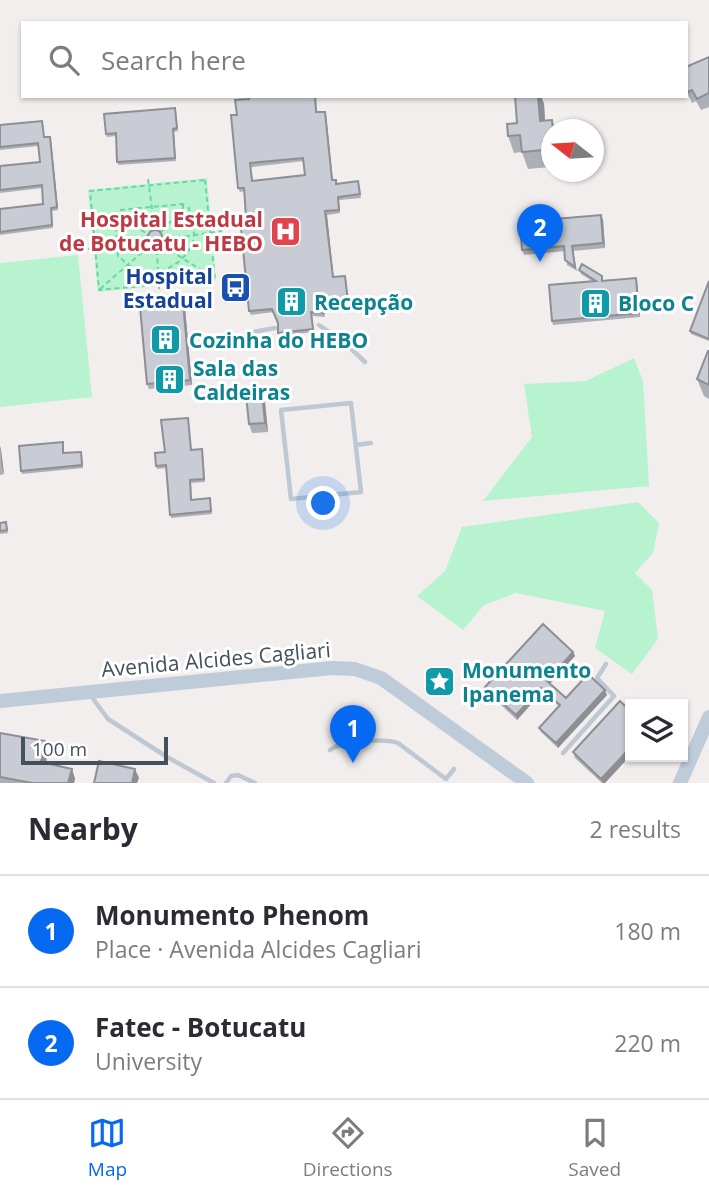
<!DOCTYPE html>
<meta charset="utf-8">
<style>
body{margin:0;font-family:"Open Sans",sans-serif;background:#f2f2f3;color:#2b2b33}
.controls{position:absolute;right:21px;bottom:21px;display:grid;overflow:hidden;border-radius:0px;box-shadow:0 2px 5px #0004}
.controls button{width:63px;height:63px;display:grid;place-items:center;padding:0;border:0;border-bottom:2px solid #e1e1e2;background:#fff;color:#2b2b33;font:35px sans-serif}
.compass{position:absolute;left:541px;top:119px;width:63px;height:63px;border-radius:50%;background:#fff;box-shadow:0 2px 5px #0004;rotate:287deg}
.scale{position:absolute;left:21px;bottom:18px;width:147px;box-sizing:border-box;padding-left:7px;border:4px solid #44515d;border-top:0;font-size:19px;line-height:24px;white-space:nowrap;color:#44515d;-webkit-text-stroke:5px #fff;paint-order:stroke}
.you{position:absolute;left:324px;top:504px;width:24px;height:24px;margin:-18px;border:5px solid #fff;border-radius:50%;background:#1a73e8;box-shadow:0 0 0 10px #1a73e833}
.badge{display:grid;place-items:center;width:46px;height:46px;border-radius:50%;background:#0669f2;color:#fff;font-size:23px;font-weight:700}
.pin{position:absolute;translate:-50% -58px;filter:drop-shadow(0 2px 4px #0008)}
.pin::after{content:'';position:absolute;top:37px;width:24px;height:21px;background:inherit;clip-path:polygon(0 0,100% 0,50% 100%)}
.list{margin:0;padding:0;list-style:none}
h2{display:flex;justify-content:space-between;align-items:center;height:91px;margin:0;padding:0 28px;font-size:30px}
h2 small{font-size:23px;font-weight:400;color:#7c7c81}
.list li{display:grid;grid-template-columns:46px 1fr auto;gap:21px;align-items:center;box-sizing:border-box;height:112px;padding:0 28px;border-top:2px solid #e1e1e2}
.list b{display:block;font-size:26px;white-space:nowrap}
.list p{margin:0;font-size:23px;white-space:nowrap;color:#7c7c81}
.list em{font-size:23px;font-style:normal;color:#7c7c81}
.icon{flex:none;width:38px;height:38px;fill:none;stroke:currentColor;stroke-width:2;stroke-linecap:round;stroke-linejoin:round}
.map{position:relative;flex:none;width:709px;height:783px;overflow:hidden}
.search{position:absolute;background:#fff;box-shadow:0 2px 5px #0004;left:21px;right:21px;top:21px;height:77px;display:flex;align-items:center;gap:18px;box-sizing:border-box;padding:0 24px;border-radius:0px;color:#7c7c81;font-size:26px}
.sheet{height:315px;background:#fff}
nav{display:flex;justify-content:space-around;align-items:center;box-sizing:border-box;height:98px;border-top:2px solid #e1e1e2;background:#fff;font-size:19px;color:#7c7c81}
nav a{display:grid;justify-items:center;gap:4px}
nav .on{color:#0669f2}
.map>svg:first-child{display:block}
</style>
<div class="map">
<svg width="709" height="783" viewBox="0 0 709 783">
<rect width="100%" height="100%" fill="#f1eeed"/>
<path fill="#b7f3cf" d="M 207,178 L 216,280 L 98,292 L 88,190 Z
M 78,255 L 92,397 L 0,407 L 0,263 Z
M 634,358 L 643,381 L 649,486 L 483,501 L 532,437 L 524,384 L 586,381 Z
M 638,502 L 659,523 L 653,553 L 635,573 L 652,590 L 658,639 L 632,674 L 595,648 L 605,611 L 516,593 L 484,605 L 463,630 L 417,596 L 445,571 L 462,527 Z"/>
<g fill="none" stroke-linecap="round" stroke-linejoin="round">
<path stroke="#6cd5a3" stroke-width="2" stroke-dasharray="5 3.5" stroke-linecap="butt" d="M 148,179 L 155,230
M 205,180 L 215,279 L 99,290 L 90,191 Z
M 183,204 L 183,208 L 189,208 C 190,216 194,227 194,235 C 192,259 163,277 141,271 C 132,269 124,261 118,256 L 115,216 L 119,215 L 119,210 Z
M 120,215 L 147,234
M146 240a10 10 0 1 1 20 0a10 10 0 1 1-20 0Z
M 162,231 L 182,209
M 168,239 L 222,231
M 163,246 L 214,278
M 88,249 L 145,241
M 157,250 L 159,290
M 100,289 L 148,247"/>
<path stroke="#bdc8d2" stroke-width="4.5" d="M 319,325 L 344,342 L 365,362
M 232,340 L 253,332 L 275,328
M 351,403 L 361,492 L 291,499 L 281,410 Z
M 356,445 L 371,443
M 91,696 L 108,719 L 167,757 L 214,783
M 330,750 C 340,741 385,738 398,743 L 446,779 L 454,769
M 563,753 L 614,696 L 597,678 L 606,664
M 226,783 L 231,776 L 238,775 L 255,783"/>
<path stroke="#becbd9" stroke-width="14" d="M 0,701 L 332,668 L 355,669 L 381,678 L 527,783
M 680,783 L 709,717"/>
</g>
<path fill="#adafb6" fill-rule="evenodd" d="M 709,57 L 709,107 L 701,110 L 696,101 L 692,103 L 686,90 L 686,74 Z
M 316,96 L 317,112 L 325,112 L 326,115 L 333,180 L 337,183 L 359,184 L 361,198 L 339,200 L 340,213 L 327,215 L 333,277 L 346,279 L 349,306 L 324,309 L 325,317 L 312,316 L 314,332 L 279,336 L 278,333 L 278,323 L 274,312 L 251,315 L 249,311 L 246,218 L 244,191 L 240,192 L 238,188 L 237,115 ZM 304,161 L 305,175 L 253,181 L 251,167 Z
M 515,96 L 541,96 L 544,104 L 545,121 L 552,120 L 556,130 L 551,130 L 551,158 L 549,158 L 550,167 L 528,169 L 522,152 L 514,153 L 508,136 L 517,123 Z
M 176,111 L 178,131 L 174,132 L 176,161 L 118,165 L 116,136 L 107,137 L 106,134 Z
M 43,124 L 44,137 L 50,137 L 51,140 L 58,210 L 52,211 L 53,228 L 0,235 L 0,209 L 43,204 L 42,188 L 0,193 L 0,166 L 40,162 L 38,146 L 0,150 L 0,125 Z
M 601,215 L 603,220 L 605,248 L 573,251 L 577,271 L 567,265 L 565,251 L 524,255 L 522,250 Z
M 162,235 L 163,238 L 162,243 L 158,247 L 153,246 L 148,239 Z
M 579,270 L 603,280 L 636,278 L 637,282 L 640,317 L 553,325 L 552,321 L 592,281 L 581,274 Z
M 709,281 L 709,341 L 691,334 L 690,331 Z
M 183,303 L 185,308 L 192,385 L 149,389 L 147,384 Z
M 709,351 L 709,399 L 704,396 L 697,379 Z
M 262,393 L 265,402 L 268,432 L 252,433 L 249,424 Z
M 188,418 L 191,450 L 202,449 L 203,452 L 205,482 L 191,483 L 192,500 L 210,498 L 212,514 L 171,518 L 166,468 L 157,469 L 156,466 Z
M 63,442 L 64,453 L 82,455 L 83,468 L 22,474 L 21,471 Z
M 0,446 L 4,474 L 0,475 Z
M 0,523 L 7,525 L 8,533 L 0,534 Z
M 573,652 L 575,656 L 550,684 L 566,698 L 607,695 L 558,748 L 541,732 L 539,728 L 559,706 L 542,692 L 517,720 L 487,692 L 485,687 Z
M 0,733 L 48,752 L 46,763 L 72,769 L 75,779 L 74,783 L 0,783 Z
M 573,752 L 630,756 L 605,783 L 602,783 L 575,758 Z"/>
<path fill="#8d8f94" d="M 538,96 L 541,96 L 544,104 L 546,138 L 540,121 Z
M 325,112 L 326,115 L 333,184 L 332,180 Z
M 50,137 L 51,140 L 58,210 L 57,207 Z
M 543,141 L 549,158 L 550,167 L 544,150 Z
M 325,211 L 327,215 L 334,281 L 333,277 Z
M 601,215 L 603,220 L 605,248 L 603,243 Z
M 162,235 L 163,238 L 162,243 L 158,247 L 157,244 Z
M 636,278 L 637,282 L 640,317 L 639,313 Z
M 183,303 L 185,308 L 192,385 L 190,380 Z
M 262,393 L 265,402 L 268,432 L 265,423 Z
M 0,446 L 1,449 L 4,474 L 2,468 Z
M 573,652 L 575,656 L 548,685 L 547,681 Z
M 541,688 L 542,692 L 517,720 L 516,715 Z
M 605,690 L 607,695 L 558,748 L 556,743 Z
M 45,741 L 48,752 L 44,772 L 41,762 Z
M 630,748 L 630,756 L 605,783 L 603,783 L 601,779 Z
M 72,769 L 75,779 L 74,783 L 68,783 Z
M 135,769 L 139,778 L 137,783 L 132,783 Z"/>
<path fill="#c9ccd4" stroke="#8d8f94" stroke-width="2" fill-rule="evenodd" d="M 709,57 L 709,93 L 697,99 L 692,90 L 688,92 L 686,88 L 686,67 Z
M 249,96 L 315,96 L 316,112 L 325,112 L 332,180 L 336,180 L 336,184 L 358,181 L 360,194 L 338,197 L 339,210 L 325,211 L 333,277 L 345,276 L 348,302 L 323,305 L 324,313 L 311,312 L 313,329 L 278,333 L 278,323 L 272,309 L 249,311 L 240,218 L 246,218 L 245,202 L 244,188 L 238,188 L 231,115 L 237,115 L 235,100 L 249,99 ZM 303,158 L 305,175 L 252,181 L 250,163 Z
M 515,96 L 538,96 L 540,121 L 552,120 L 553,130 L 551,130 L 551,141 L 543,141 L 544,150 L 522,152 L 520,135 L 508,136 L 507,124 L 517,123 Z
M 175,108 L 177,128 L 173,129 L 175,158 L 117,162 L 116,133 L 106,134 L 104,114 Z
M 42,121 L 44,137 L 50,137 L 57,207 L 51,208 L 52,225 L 0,232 L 0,209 L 43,204 L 42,185 L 0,190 L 0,166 L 40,162 L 38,143 L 0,147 L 0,125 Z
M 601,215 L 603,243 L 572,246 L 575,267 L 565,260 L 564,246 L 522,250 L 520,222 Z
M148 237a7 7 0 1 1 14 0a7 7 0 1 1-14 0Z
M 582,264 L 602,276 L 602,281 L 636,278 L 639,313 L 552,321 L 549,285 L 596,281 L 579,270 Z
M 709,281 L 709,339 L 690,331 Z
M 183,303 L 190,380 L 147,384 L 140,307 Z
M 708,351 L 709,351 L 709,385 L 697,379 Z
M 262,393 L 265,423 L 249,424 L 246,395 Z
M 188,418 L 191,450 L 202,449 L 204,479 L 190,480 L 191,500 L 210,498 L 211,511 L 170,515 L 166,465 L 156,466 L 155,453 L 165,452 L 161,420 Z
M 63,442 L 63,453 L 81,452 L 82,465 L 21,471 L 19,446 Z
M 6,522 L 7,530 L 0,531 L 0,523 Z
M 543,624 L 573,652 L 547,681 L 566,698 L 588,674 L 605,690 L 556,743 L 539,728 L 560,705 L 541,688 L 516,715 L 485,687 Z
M 620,701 L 630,711 L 630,748 L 601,779 L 573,752 Z
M 0,733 L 45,741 L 41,762 L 72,769 L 68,783 L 32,783 L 0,777 Z
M 99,761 L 135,769 L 132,783 L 94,783 Z"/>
<defs>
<symbol id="hospital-square" viewBox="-11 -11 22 22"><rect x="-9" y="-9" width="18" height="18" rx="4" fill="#e0444e" stroke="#fff"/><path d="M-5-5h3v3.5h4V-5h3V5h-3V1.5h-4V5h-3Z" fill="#fff"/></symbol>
<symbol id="bus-square" viewBox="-11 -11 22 22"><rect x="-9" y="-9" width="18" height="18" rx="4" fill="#1a4fb4" stroke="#fff"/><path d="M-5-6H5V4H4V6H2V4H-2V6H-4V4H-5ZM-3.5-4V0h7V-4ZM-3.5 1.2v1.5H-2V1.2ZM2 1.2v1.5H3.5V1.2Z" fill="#fff"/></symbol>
<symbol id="building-square" viewBox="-11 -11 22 22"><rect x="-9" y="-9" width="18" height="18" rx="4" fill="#0f9aa8" stroke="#fff"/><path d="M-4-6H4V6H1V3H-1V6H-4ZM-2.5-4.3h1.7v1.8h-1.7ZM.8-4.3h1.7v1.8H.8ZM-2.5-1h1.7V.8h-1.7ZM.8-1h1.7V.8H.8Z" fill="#fff"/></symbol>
<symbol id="sight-square" viewBox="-11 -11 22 22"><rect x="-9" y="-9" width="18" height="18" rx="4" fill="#0f9aa8" stroke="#fff"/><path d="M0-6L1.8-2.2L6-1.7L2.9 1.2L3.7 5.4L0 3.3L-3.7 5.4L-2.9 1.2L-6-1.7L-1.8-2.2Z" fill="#fff"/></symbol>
</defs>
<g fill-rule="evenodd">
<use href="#hospital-square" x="268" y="214" width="35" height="35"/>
<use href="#bus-square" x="218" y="270" width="35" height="35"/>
<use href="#building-square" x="274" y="284" width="35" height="35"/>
<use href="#building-square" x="578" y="286" width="35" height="35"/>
<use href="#building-square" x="148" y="322" width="35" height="35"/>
<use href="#building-square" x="152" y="362" width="35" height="35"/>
<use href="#sight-square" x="422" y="664" width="35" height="35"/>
</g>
<g text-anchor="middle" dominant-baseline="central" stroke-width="6" stroke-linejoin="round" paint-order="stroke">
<g font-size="21" font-weight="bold" fill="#be3a42" stroke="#fff" text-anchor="end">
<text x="263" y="219">Hospital Estadual<tspan x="263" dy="24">de Botucatu - HEBO</tspan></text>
</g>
<g font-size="21" font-weight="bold" fill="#164399" stroke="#fff" text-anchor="end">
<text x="213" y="276">Hospital<tspan x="213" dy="24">Estadual</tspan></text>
</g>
<g font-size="21" font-weight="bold" fill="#0d838f" stroke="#fff" text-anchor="start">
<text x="314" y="302">Recepção</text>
<text x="618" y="303">Bloco C</text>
<text x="189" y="340">Cozinha do HEBO</text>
<text x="193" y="368">Sala das<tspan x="193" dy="24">Caldeiras</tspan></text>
<text x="462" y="670">Monumento<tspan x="462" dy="24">Ipanema</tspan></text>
</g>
<g font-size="21" fill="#44515d" stroke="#fff">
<text transform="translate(216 659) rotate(-5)">Avenida Alcides Cagliari</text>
</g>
</g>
</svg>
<div class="controls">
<button><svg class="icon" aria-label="layers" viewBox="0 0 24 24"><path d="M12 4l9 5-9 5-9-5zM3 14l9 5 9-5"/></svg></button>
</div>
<svg class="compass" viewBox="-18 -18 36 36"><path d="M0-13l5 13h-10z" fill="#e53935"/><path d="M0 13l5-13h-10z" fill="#7c7c81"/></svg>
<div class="scale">100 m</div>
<div class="you"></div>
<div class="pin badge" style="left:353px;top:763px">1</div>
<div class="pin badge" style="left:540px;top:262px">2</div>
<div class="search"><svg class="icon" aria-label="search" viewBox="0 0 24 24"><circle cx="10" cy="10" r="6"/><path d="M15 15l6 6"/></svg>Search here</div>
</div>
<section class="sheet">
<h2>Nearby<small>2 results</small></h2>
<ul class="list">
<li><span class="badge">1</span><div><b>Monumento Phenom</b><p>Place · Avenida Alcides Cagliari</p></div><em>180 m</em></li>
<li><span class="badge">2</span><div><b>Fatec - Botucatu</b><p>University</p></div><em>220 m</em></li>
</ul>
</section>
<nav>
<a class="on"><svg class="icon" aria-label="map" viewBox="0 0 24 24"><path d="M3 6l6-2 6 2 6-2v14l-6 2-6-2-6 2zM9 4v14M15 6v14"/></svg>Map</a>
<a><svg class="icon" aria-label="directions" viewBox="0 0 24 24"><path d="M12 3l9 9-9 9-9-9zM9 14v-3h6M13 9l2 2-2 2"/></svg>Directions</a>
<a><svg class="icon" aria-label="saved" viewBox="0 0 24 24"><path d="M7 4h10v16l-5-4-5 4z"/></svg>Saved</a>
</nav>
